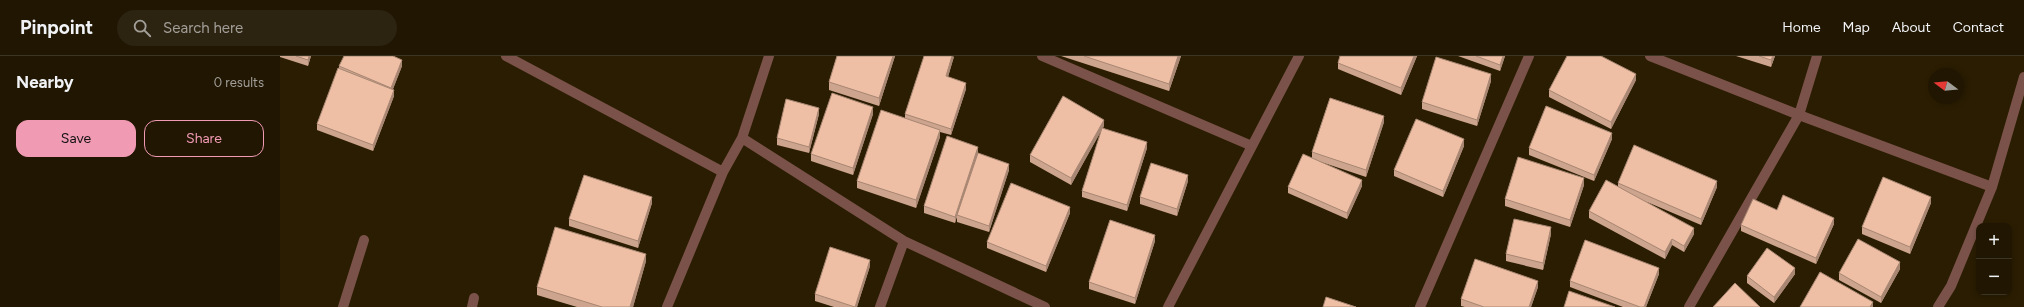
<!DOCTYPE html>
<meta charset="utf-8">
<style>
body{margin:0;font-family:Figtree,sans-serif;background:#2d2311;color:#f1f3f6}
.controls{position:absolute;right:12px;bottom:12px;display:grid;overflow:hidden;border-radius:8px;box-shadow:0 2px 6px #0003}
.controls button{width:36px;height:36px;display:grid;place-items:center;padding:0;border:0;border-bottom:1px solid #3d3524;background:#201602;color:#f1f3f6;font:20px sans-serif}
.compass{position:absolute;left:1648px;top:12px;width:36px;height:36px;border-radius:50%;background:#201602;box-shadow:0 2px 6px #0003;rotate:286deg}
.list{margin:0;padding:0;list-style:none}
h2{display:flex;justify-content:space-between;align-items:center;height:52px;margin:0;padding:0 16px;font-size:17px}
h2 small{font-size:13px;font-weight:400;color:#a29f99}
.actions{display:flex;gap:8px;padding:12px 16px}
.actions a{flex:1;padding:9px 0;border:1px solid #f19ab4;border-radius:12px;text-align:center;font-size:14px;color:#f19ab4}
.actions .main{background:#f19ab4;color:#111}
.icon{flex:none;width:22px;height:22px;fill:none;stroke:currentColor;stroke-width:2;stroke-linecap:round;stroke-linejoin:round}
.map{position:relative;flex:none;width:1744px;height:251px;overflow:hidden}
header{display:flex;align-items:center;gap:24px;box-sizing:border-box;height:56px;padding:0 20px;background:#201602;border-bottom:1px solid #3d3524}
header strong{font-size:19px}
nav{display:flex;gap:22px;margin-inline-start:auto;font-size:14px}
.search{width:280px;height:36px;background:#2d2311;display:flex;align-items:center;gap:10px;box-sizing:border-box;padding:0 14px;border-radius:22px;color:#a29f99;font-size:15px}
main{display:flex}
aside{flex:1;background:#201602}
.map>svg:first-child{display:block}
</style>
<header>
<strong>Pinpoint</strong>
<div class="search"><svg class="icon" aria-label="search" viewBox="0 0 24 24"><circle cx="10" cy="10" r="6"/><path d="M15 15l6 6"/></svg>Search here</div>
<nav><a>Home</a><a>Map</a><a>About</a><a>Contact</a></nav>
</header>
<main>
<aside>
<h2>Nearby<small>0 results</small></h2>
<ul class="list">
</ul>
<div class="actions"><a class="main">Save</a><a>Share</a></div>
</aside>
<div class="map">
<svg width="1744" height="251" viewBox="0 0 1744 251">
<rect width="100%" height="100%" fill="#2a1d02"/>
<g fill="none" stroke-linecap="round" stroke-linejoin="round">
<path stroke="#7a5249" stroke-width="10" d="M 226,0 L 443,116
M 762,0 L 972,90
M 1370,0 L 1519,59 L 1537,0
M 462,82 L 624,185 L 765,251
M 63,251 L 84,184
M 192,251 L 194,242
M 387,251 L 443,116 L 462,82 L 489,0
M 600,251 L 624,185
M 888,251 L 1019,0
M 1140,251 L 1249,0
M 1409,251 L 1519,59 L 1712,131 L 1744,21
M 1658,251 L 1671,230 L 1712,131"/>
</g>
<path fill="#cda48d" d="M 0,0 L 31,0 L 28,10 L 0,1 Z
M 557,0 L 615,0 L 599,50 L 549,34 L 549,26 Z
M 674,0 L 668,21 L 686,33 L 671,79 L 660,76 L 660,81 L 636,152 L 577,132 L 577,125 L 625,62 L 625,58 Z
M 781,0 L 901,0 L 889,35 Z
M 1060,0 L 1137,0 L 1121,39 L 1058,13 L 1058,7 Z
M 1178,0 L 1225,0 L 1220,15 Z
M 1456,0 L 1495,0 L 1491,11 Z
M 59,10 L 122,10 L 113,33 L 114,40 L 93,95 L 37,74 L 37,68 L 59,12 Z
M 1356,24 L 1331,73 L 1269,41 L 1269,34 Z
M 1211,25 L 1197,70 L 1142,53 L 1142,46 Z
M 539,58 L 529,97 L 497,89 L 497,82 Z
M 593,58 L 573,119 L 531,105 L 531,98 Z
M 1104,66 L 1086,121 L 1035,104 L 1082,130 L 1067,163 L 1008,137 L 1008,131 L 1032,102 L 1032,96 Z
M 824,70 L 823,72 L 867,92 L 847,155 L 802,141 L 802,135 L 822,73 L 791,129 L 750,106 L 750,99 Z
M 1332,83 L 1314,125 L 1249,99 L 1249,92 Z
M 1184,90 L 1163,141 L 1114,120 L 1114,114 Z
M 698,97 L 729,114 L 709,176 L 677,166 L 677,161 L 675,167 L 644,157 L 644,150 Z
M 908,125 L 897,160 L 860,148 L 860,141 Z
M 1338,127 L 1437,131 L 1421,169 L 1367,146 L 1414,178 L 1404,196 L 1392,189 L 1385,203 L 1309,162 L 1309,155 L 1338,130 Z
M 1304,129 L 1290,171 L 1225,150 L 1225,143 Z
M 372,147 L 358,192 L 289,170 L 289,163 Z
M 1651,147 L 1630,198 L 1582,178 L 1582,171 Z
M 1497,154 L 1554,168 L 1536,208 L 1461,175 L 1461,169 Z
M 790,157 L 766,216 L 707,192 L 707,186 Z
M 1271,178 L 1263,214 L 1226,205 L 1226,198 Z
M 875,185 L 855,248 L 809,233 L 809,226 Z
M 366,205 L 353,251 L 297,251 L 257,239 L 257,231 Z
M 590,210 L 577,251 L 554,251 L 535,245 L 535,238 Z
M 1620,213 L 1601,247 L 1559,224 L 1559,217 Z
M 1379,218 L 1366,251 L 1343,251 L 1290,231 L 1290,225 Z
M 1515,218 L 1494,247 L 1467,227 L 1467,220 Z
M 1258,231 L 1251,251 L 1185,251 L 1181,250 L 1181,243 Z"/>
<path fill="#a78673" d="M 29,0 L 31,0 L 28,10 L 28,4 Z
M 613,0 L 615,0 L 599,50 L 599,42 Z
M 672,0 L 674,1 L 666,27 L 666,20 Z
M 898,0 L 901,0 L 889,35 L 889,28 Z
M 1134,0 L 1137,0 L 1121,39 L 1121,32 Z
M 1223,0 L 1225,0 L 1220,15 L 1220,9 Z
M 1493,0 L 1495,0 L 1491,11 L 1491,4 Z
M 122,4 L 122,10 L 111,38 L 111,32 Z
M 1211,18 L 1211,25 L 1197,70 L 1197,64 Z
M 1356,18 L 1356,24 L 1331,73 L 1331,66 Z
M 686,27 L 686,33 L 671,79 L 671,73 Z
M 114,34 L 114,40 L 93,95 L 93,89 Z
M 593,51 L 593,58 L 573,119 L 573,112 Z
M 539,52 L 539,58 L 529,97 L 529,91 Z
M 1104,60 L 1104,66 L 1086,121 L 1086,114 Z
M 824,64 L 824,70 L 791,129 L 791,122 Z
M 660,74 L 660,81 L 636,152 L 636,144 Z
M 1332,77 L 1332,83 L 1314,125 L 1314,119 Z
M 1184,83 L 1184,90 L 1163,141 L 1163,135 Z
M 867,86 L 867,92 L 847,155 L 847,149 Z
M 698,91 L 698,97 L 678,160 L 677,159 L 675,167 L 675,161 Z
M 729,108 L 729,114 L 709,176 L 709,170 Z
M 908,119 L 908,125 L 897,160 L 897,153 Z
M 1304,122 L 1304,129 L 1290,171 L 1290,164 Z
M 1082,124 L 1082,130 L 1067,163 L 1067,157 Z
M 1437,125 L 1437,131 L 1421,169 L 1421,163 Z
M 372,141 L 372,147 L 358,192 L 358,185 Z
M 1651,141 L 1651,147 L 1630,198 L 1630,191 Z
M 790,151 L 790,157 L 766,216 L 766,210 Z
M 1554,162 L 1554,168 L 1536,208 L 1536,202 Z
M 1271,171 L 1271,178 L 1263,214 L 1263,207 Z
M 1414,172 L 1414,178 L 1404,196 L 1404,190 Z
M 875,179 L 875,185 L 855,248 L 855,242 Z
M 1392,183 L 1392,189 L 1385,203 L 1385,196 Z
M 366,198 L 366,205 L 353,251 L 350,251 Z
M 590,204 L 590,210 L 577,251 L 575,251 Z
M 1620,206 L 1620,213 L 1601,247 L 1601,241 Z
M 1379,212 L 1379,218 L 1366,251 L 1364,251 Z
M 1515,212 L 1515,218 L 1494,247 L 1494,241 Z
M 1258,225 L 1258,231 L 1251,251 L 1249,251 Z
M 1593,246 L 1593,251 L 1590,251 Z"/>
<path fill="#eebfa4" stroke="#a78673" d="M 16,0 L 29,0 L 28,4 Z
M 64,0 L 113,0 L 122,4 L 111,32 L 59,10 Z
M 557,0 L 613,0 L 599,42 L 549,26 Z
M 644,0 L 672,0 L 666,20 L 686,27 L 671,73 L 625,58 Z
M 804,0 L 898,0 L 889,28 Z
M 1060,0 L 1134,0 L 1121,32 L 1058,7 Z
M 1196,0 L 1223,0 L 1220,9 Z
M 1287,0 L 1321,0 L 1356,18 L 1331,66 L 1269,34 Z
M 1479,0 L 1493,0 L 1491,4 Z
M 1156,1 L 1211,18 L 1197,64 L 1142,46 Z
M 58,12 L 114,34 L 93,89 L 37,68 Z
M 552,37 L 593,51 L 573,112 L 531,98 Z
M 783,40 L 824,64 L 791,122 L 750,99 Z
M 1050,42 L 1104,60 L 1086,114 L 1032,96 Z
M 506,43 L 539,52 L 529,91 L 497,82 Z
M 1266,50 L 1332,77 L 1314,119 L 1249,92 Z
M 601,54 L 660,74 L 636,144 L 577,125 Z
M 1136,63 L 1184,83 L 1163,135 L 1114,114 Z
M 822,72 L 867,86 L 847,149 L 802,135 Z
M 667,80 L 698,91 L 675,161 L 644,150 Z
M 1354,89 L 1437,125 L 1421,163 L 1338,127 Z
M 698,97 L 729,108 L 709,170 L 677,159 Z
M 1023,98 L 1082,124 L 1067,157 L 1008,131 Z
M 1238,101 L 1304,122 L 1290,164 L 1225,143 Z
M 871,107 L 908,119 L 897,153 L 860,141 Z
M 304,119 L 372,141 L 358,185 L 289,163 Z
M 1603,121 L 1651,141 L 1630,191 L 1582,171 Z
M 1326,124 L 1414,172 L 1404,190 L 1392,183 L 1385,196 L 1309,155 Z
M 731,127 L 790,151 L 766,210 L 707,186 Z
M 1503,139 L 1554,162 L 1536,202 L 1461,169 L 1473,143 L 1497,154 Z
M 1234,163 L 1271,171 L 1263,207 L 1226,198 Z
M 830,164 L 875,179 L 855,242 L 809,226 Z
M 275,171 L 366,198 L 350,251 L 322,251 L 257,231 Z
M 1578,183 L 1620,206 L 1601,241 L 1559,217 Z
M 1305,184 L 1379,212 L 1364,251 L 1360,251 L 1290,225 Z
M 550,191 L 590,204 L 575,251 L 535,238 Z
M 1487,192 L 1515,212 L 1494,241 L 1467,220 Z
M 1195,203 L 1258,225 L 1249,251 L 1204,251 L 1181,243 Z
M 1540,216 L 1593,246 L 1590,251 L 1520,251 Z
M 1455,227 L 1480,251 L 1433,251 Z
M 1289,235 L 1335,251 L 1284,251 Z
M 1046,241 L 1076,251 L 1043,251 Z"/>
</svg>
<div class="controls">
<button>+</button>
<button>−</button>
</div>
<svg class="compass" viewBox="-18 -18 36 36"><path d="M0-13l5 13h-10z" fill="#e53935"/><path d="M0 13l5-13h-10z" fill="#a29f99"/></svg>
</div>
</main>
